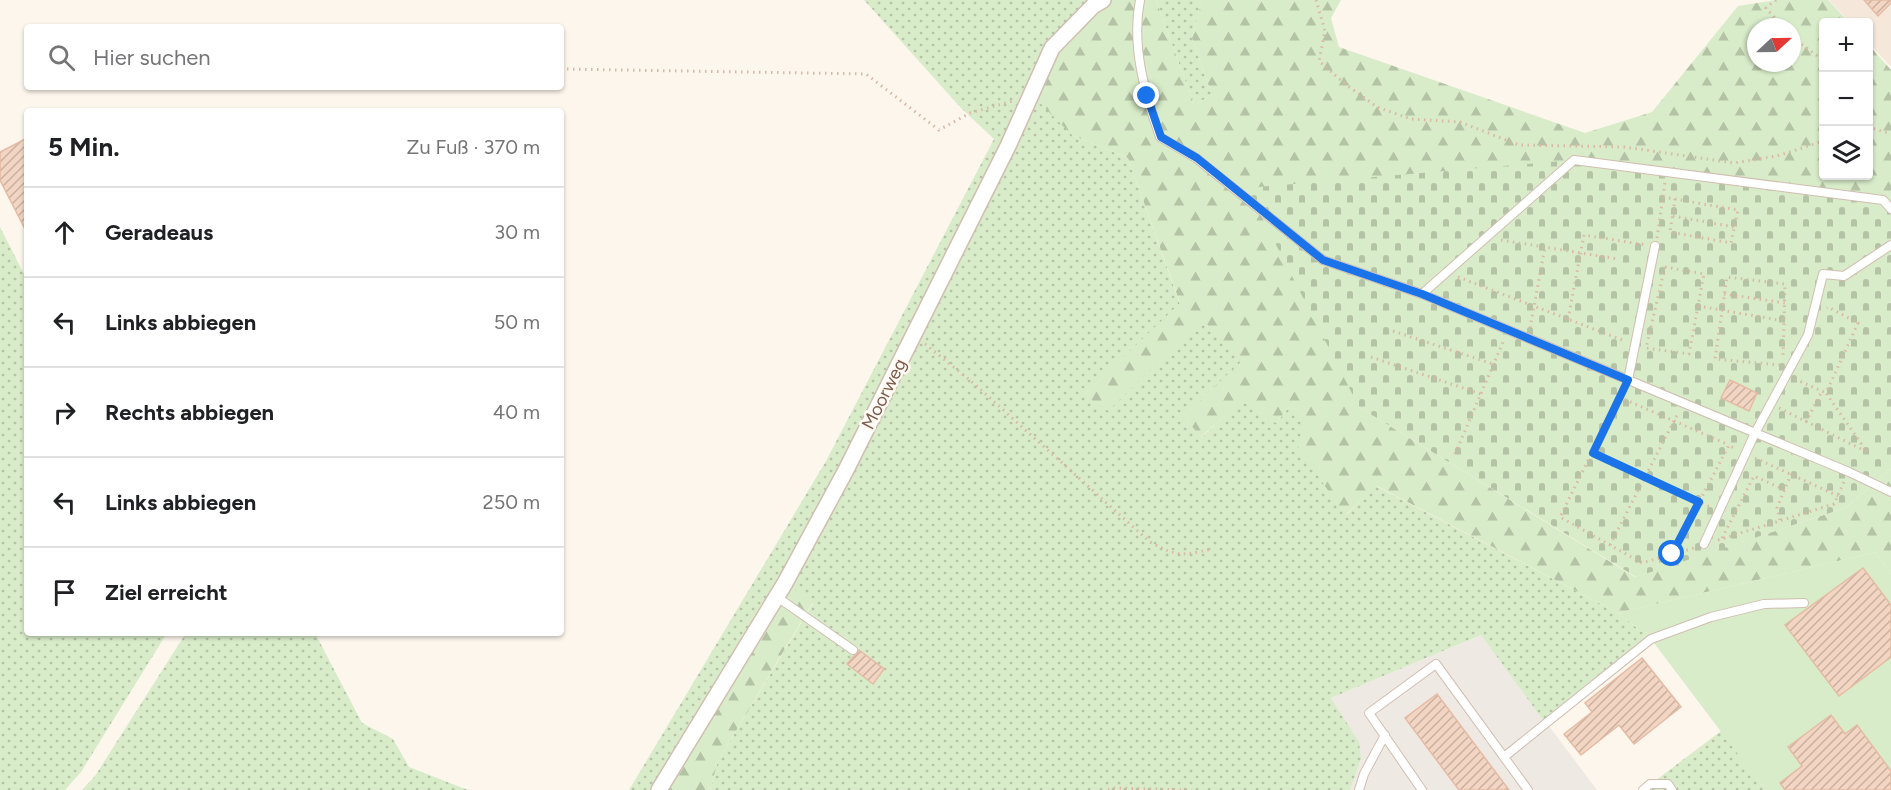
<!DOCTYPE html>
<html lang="de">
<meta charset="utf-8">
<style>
body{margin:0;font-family:Figtree,sans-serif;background:#f2f2f2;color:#202124}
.controls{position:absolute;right:18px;top:18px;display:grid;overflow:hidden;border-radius:6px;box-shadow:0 2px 4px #0004}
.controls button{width:54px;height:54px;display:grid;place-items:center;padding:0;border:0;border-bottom:2px solid #e0e0e0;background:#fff;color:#202124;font:30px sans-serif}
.compass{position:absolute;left:1747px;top:18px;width:54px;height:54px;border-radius:50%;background:#fff;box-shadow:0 2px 4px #0004;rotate:68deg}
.stop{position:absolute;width:18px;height:18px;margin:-14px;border:4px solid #1a73e8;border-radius:50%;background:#fff}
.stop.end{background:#1a73e8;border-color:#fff;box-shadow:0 2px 6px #0008}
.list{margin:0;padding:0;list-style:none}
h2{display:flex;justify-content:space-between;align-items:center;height:78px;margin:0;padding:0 24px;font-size:26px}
h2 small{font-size:20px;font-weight:400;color:#757577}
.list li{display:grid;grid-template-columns:39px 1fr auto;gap:18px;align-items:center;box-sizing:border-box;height:90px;padding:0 24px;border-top:2px solid #e0e0e0}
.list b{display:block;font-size:22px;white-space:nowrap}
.list em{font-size:20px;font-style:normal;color:#757577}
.icon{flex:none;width:33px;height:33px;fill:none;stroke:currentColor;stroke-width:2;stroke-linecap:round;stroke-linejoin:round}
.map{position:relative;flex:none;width:1891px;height:790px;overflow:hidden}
.search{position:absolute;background:#fff;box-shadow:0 2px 4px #0004;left:24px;top:24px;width:540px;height:66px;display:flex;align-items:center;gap:15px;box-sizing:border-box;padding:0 21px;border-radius:6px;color:#757577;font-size:22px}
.panel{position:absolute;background:#fff;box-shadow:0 2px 4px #0004;left:24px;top:108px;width:540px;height:528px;border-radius:6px}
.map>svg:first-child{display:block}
</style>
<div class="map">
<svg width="1891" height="790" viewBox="0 0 1891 790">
<defs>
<pattern id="grass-dots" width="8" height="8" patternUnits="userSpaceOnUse" patternTransform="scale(1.5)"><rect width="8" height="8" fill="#d8ecc9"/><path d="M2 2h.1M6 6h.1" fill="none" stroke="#b4c2a5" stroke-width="1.8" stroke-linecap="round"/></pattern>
<pattern id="forest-firs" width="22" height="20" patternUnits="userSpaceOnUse" patternTransform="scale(1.5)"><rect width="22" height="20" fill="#d8ecc9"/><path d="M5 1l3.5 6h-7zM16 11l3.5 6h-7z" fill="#b4c2a5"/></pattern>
<pattern id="cemetery-stones" width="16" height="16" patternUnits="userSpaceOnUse" patternTransform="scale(1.5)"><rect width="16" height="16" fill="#d8ecc9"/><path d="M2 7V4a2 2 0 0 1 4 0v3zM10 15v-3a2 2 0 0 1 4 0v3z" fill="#b4c2a5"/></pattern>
<pattern id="building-hatch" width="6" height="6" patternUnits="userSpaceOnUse" patternTransform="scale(1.5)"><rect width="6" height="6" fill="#f3d5c3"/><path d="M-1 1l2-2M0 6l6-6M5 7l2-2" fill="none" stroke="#cab0a1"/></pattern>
</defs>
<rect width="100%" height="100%" fill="#fdf6ec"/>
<path fill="#f5e8da" d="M 1829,0 L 1891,0 L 1891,67 L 1869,43 L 1868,22 L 1850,22 Z"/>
<path fill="#efe9e4" d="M 1481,635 L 1597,790 L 1350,790 L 1361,759 L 1331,698 Z"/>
<path fill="url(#grass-dots)" d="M 864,0 L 1103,0 L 1072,135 L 1128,158 L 1180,304 L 1085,394 L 1108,410 L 1202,318 L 1243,361 L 1183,416 L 1202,437 L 1241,400 L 1276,423 L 1291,405 L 1305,418 L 1346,515 L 1376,486 L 1618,613 L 1651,639 L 1546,724 L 1481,635 L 1331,698 L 1359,742 L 1361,759 L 1350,790 L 710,790 L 718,761 L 813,603 L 785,584 L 659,790 L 629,790 L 826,461 L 994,139 L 961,108 Z
M 1156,0 L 1202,0 L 1192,38 L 1212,95 L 1194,105 Z
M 0,227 L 27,280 L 27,633 L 167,633 L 81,772 L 65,790 L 0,790 Z
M 186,633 L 315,633 L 362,723 L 393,739 L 409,767 L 468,790 L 82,790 L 95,776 Z
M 1721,731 L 1765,790 L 1643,790 Z"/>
<path fill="url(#forest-firs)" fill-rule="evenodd" d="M 1103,0 L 1156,0 L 1194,105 L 1212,95 L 1192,38 L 1202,0 L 1341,0 L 1331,18 L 1339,47 L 1585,133 L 1652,112 L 1738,6 L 1776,0 L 1828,0 L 1849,22 L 1824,22 L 1824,176 L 1868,176 L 1869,45 L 1891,70 L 1891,209 L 1359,407 L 1635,577 L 1845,508 L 1891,469 L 1891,574 L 1876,552 L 1618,613 L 1377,486 L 1345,515 L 1298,447 L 1305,418 L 1291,405 L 1276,423 L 1241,401 L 1201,437 L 1183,416 L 1242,361 L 1202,319 L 1108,411 L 1084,395 L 1180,303 L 1128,158 L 1072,135 L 1032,95 L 1052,48 ZM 1756,27 L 1792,27 L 1792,63 L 1756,63 Z
M 785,583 L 813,602 L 718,761 L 710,790 L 659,790 Z"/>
<path fill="url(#cemetery-stones)" d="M 1574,160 L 1883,200 L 1891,209 L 1891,469 L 1845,508 L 1636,577 L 1359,407 L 1247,188 Z"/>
<path fill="#d8ecc9" d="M 1876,552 L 1891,574 L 1891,790 L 1765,790 L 1651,639 L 1618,613 Z"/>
<path fill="url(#building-hatch)" stroke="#e6bba3" stroke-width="1.5" d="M 1864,0 L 1891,0 L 1891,3 L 1878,16 Z
M 27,138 L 27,233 L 0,180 L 0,152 Z
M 1730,380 L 1757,393 L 1749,411 L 1721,398 Z
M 1863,568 L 1891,605 L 1891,657 L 1839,696 L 1785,625 Z
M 859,650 L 884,669 L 873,684 L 847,664 Z
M 1642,658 L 1681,707 L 1634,744 L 1619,725 L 1581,755 L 1564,734 L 1592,712 L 1585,703 Z
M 1437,694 L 1509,790 L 1459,790 L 1405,718 Z
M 1831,715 L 1845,734 L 1857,725 L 1891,771 L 1891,790 L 1785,790 L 1780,783 L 1802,766 L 1788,747 Z"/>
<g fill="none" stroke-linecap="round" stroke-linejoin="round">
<defs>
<path id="lane" d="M 1140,0 C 1131,45 1145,95 1160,137 L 1196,158 L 1323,260 L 1422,294 L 1849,472 L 1891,492
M 1422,294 L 1574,160 L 1883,200 L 1891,209
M 1628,380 L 1655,246
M 1704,544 L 1755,433 L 1808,335 L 1823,274 L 1844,276 L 1891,245
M 777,597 L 853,650
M 1504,757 L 1651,639 L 1711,617 L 1764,604 L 1804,603
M 1359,790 L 1364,774 L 1385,735
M 1422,790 L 1369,713 L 1436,664 L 1528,790
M 1643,790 L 1650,784 L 1668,784 L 1672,790"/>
<path id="street" d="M 659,790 L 785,583 L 846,470 L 1008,146 L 1052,48 L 1093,6 L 1103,0"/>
</defs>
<use href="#lane" stroke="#d1beb0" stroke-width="10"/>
<use href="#street" stroke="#d1beb0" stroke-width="18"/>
<path stroke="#d9b8a5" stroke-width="3" stroke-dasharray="1.5 4.5" stroke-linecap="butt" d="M 1316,0 L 1325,31 L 1319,61 L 1345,84 L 1377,107 L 1411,119 L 1460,122 L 1519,145 L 1625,147 L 1734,163 L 1777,156 L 1824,141
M 1776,0 L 1766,8 L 1783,27
M 1792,37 L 1824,61
M 561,69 L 866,74 L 939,130 L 970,113 L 1013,101
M 1868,127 L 1891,134
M 1663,197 L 1738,210 L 1731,243 L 1670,232 L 1675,199
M 1673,216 L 1734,227
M 1657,238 L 1665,182
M 1501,240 L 1618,259
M 1665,267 L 1704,274 L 1689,354 L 1646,348 Z
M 1458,277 L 1625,341
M 1724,294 L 1785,303
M 1698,306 L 1784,321
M 1568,319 L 1584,235 L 1646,245
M 1530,328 L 1545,247
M 1393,331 L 1493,364
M 925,344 L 971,381 L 1150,542 C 1178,557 1182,556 1211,549
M 1371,357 L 1481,394
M 1780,365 L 1715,359 L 1727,277 L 1785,284 L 1783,357
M 1795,379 L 1826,393
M 1623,390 L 1560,517 L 1642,563 L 1694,548
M 1619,397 L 1729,445
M 1779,408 L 1867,452 L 1826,393 L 1858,323 L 1828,307 L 1827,308
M 1806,422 L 1822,391
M 1593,453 L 1710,507
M 1455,454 L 1504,340
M 1755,458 L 1838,496
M 1780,520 L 1777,508 L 1791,474
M 1722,538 L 1754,476 L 1785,490
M 1718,540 L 1834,504 L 1844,482
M 1610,545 L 1678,413
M 1672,554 L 1729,445 L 1735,449
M 1108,790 L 1113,788 L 1192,790"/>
<use href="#lane" stroke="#fff" stroke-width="8"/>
<use href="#street" stroke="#fff" stroke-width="15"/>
</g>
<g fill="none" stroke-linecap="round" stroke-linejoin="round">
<path stroke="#1a73e8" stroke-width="8" d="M 1147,96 L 1161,137 L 1197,158 L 1323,260 L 1422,294 L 1628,380 L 1593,453 L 1699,502 L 1672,554"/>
</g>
<g text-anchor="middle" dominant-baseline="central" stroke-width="5" stroke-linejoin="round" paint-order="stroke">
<g font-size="18" fill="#7a5c4d" stroke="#fffaf3">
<text transform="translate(884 394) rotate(-63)">Moorweg</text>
</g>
</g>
</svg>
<div class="controls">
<button>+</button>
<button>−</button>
<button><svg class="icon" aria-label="layers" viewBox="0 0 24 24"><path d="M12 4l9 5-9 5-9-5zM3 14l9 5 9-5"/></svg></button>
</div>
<svg class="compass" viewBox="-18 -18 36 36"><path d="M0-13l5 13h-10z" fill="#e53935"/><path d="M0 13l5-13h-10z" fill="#757577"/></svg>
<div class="stop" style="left:1672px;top:554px"></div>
<div class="stop end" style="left:1147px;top:96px"></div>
<div class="search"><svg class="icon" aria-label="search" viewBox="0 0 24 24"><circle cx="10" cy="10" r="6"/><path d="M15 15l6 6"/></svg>Hier suchen</div>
<section class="panel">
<h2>5 Min.<small>Zu Fuß · 370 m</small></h2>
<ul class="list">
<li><svg class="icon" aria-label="ahead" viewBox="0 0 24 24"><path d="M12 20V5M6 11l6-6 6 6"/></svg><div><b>Geradeaus</b></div><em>30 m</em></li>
<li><svg class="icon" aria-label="left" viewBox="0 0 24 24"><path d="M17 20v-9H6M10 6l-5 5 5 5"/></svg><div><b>Links abbiegen</b></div><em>50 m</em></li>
<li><svg class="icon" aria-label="right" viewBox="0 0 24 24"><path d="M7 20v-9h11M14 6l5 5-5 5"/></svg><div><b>Rechts abbiegen</b></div><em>40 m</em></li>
<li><svg class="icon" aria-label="left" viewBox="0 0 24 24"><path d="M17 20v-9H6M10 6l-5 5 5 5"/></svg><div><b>Links abbiegen</b></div><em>250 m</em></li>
<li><svg class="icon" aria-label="arrive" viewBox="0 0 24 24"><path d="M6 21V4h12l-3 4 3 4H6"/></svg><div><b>Ziel erreicht</b></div></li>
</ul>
</section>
</div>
